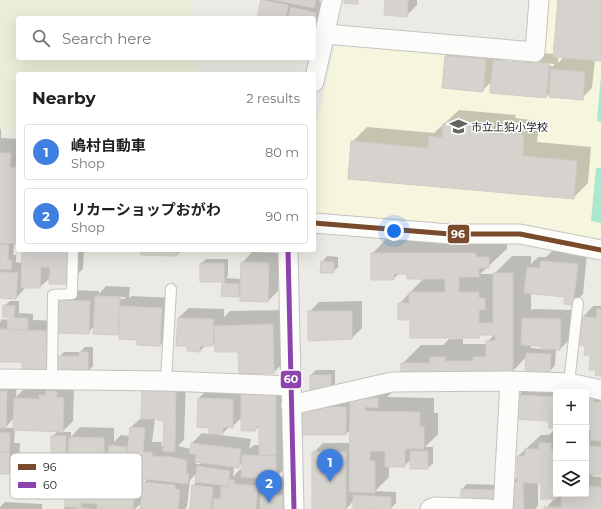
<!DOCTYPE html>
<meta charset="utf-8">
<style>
body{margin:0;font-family:Montserrat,"Noto Sans JP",sans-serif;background:#f6f6f6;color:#202124}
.controls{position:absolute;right:12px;bottom:12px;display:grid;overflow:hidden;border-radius:4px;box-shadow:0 4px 16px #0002}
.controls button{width:36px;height:36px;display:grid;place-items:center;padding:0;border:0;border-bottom:1px solid #e0e0e0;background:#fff;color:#202124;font:20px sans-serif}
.you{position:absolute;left:394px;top:231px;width:14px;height:14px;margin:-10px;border:3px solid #fff;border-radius:50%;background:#1a73e8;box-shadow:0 0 0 6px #1a73e833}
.badge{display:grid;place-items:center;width:26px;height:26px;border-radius:50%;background:#656462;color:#fff;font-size:13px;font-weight:700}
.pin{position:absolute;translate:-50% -33px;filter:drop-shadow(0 1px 2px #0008)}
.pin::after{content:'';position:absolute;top:21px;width:14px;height:12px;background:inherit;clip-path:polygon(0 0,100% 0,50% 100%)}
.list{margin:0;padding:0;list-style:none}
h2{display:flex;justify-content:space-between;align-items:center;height:52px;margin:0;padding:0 16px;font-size:17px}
h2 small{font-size:13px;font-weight:400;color:#757577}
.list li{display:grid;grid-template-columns:26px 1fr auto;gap:12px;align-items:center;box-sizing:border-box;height:56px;margin:0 8px 8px;padding:0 8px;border:1px solid #e0e0e0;border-radius:4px}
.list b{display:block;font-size:15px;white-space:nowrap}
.list p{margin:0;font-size:13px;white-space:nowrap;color:#757577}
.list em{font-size:13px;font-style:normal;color:#757577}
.icon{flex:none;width:22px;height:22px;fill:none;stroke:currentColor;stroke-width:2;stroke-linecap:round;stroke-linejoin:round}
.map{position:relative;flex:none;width:601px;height:509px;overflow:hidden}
.search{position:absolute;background:#fff;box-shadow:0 4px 16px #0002;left:16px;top:16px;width:300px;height:44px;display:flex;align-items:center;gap:10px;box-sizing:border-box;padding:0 14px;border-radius:4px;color:#757577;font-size:15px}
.panel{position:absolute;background:#fff;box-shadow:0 4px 16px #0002;left:16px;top:72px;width:300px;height:180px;border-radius:4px}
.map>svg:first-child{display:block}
</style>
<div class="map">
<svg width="601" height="509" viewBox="0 0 601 509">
<rect width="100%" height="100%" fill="#eceae4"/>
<path fill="#f6f6de" d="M 546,0 L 601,0 L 601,245 L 314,217 L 314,134 L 336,42 L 341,39 L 541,60 Z"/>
<path fill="#ecedd6" d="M 0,0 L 192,0 L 193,18 L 18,18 L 18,58 L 194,58 L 194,74 L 18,74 L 18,130 L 0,128 Z"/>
<path fill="#abe8cf" d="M 601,75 L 601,122 L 597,121 Z
M 596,168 L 601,168 L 601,223 L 591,221 Z"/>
<path fill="#0003" fill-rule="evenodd" d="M 262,0 L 321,0 L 319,2 L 325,3 L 320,20 L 314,26 L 314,18 L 289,18 L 290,16 L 288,18 L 258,18 Z
M 386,0 L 417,0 L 417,5 L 406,16 Z
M 559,0 L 601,0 L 601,60 L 595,60 L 592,88 L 582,98 L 550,93 L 546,97 L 492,81 L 483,90 L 446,56 L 457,46 L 496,49 L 495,59 L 504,50 L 554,54 ZM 558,57 L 564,57 L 558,63 ZM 502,59 L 554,64 L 554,66 L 502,61 Z
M 459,110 L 516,115 L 515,118 L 539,121 L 537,142 L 591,147 L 588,183 L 573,198 L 352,142 L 367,127 L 434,133 Z
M 0,129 L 1,129 L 1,138 L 18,139 L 18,243 L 14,243 L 13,255 L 16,255 L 16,262 L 22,263 L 23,250 L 84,250 L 83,269 L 68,283 L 51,277 L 40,287 L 26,287 L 16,298 L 0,297 Z
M 390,235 L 507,239 L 507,249 L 480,274 L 494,274 L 512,256 L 531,256 L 531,264 L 538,257 L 546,257 L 552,251 L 587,254 L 583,294 L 573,304 L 566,296 L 531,293 L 531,311 L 533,309 L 571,310 L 570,339 L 560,349 L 556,349 L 555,365 L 550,371 L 526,357 L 513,371 L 402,364 L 421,345 L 443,345 L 449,339 L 463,339 L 463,344 L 487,344 L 487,342 L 495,334 L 482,334 L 478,337 L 411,319 L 399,304 L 424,278 L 408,273 L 400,273 L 393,279 L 372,254 ZM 531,344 L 542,345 L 542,349 L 531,348 Z
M 142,250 L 182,250 L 177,255 Z
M 252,252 L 279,253 L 278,291 L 268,301 L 241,293 L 238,296 L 223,284 L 225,281 L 201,281 L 201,264 L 206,259 L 228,259 L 228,276 L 226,278 L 241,279 L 242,263 Z
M 327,256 L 338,257 L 338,267 L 333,272 L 322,262 Z
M 106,286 L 130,287 L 129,298 L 132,296 L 172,298 L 170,335 L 160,345 L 120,332 L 117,334 L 94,326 L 88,333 L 57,332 L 56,359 L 46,369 L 23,361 L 0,361 L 0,322 L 2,319 L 9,320 L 9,316 L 4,306 L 10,301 L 19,301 L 19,313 L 33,314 L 33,320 L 57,321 L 58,301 L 68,290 L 99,291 L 99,294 ZM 104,296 L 125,297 L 125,299 L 104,298 Z
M 362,301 L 362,328 L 352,338 L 309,340 L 309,312 L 319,302 Z
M 593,306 L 601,306 L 601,375 L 597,370 L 592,354 L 586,345 L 583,317 Z
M 189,308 L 224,309 L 224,317 L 230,311 L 288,310 L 289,358 L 274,372 L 239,351 L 216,343 L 213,345 L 206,345 L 200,351 L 188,345 L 178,318 Z
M 85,347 L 93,347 L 93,366 L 88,371 L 59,357 L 64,352 L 80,352 Z
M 316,370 L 335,370 L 335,384 L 330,389 L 311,375 Z
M 186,379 L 184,440 L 178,446 L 191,449 L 192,443 L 202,433 L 210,434 L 210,427 L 199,398 L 209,388 L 286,385 L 285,468 L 276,477 L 288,477 L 287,509 L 191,509 L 193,486 L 197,481 L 197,473 L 190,480 L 187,506 L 185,509 L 141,509 L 142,502 L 135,509 L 63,509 L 66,506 L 66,492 L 63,496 L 28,466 L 38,456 L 52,456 L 52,437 L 58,431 L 15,429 L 14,443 L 20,443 L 19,463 L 9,473 L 0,473 L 0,381 L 17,381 L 16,397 L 25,388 L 46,389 L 51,385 L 74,388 L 73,421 L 62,432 L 71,432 L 71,437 L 80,427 L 114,428 L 114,442 L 121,435 L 130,436 L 131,427 ZM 242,417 L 255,430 L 260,425 L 260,445 L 254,445 L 249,449 L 251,439 L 214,434 L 214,433 L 223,433 L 229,427 L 232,427 ZM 14,418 L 14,428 L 5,428 ZM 155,418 L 165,420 L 165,446 L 161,446 L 162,442 L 152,442 ZM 110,451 L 107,475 L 92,475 L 83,484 L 77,483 L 73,487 L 74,466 L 91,466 L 100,457 L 103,457 ZM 70,452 L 69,456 L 65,456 ZM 196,462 L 202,462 L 198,466 L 199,464 L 196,464 ZM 243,462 L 243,470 L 240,469 L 233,477 L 234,467 L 238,467 ZM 130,470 L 129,476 L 124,476 ZM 143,478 L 148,478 L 143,484 Z
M 392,384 L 392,392 L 387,397 L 434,398 L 434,413 L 438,413 L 438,434 L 425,447 L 433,447 L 433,463 L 428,468 L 411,460 L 404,466 L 389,466 L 389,477 L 375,491 L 396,492 L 396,503 L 391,508 L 354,500 L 346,509 L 313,453 L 323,443 L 351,443 L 351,429 L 346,434 L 303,434 L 303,408 Z
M 601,384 L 601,474 L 595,473 L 592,476 L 601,477 L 601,509 L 545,509 L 555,498 L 542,482 L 538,482 L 538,506 L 535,509 L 512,509 L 512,482 L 518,476 L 518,456 L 541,435 L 549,435 L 556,428 L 556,494 L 559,494 L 556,497 L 563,497 L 563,494 L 586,494 L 586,430 L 592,431 L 592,423 L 586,423 L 586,392 L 556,392 L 556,427 L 550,420 L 518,396 L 528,385 Z
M 467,484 L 502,485 L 501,498 L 462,501 L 462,489 Z
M 5,502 L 42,504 L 42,509 L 0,509 L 0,507 Z"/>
<path fill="#d6d3cf" stroke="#cfcbc5" d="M 261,0 L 288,5 L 286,18 L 257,18 Z
M 274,0 L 316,0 L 314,8 Z
M 344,0 L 358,0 L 358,4 L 344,3 Z
M 385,0 L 408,0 L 407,17 L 384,15 Z
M 558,0 L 601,0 L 601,61 L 553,57 Z
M 291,7 L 316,13 L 314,20 L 314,18 L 288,18 Z
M 445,56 L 486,59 L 483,92 L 442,88 Z
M 493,60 L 549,64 L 546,98 L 490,93 Z
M 551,69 L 585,72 L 583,100 L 549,97 Z
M 443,124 L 502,129 L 501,133 L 524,135 L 523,156 L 577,161 L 574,199 L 348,179 L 351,141 L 428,148 L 429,136 L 442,138 Z
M 0,153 L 11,153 L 10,167 L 18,168 L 18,244 L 0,243 Z
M 0,245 L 9,245 L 8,260 L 12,260 L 11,270 L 0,269 Z
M 22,250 L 70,250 L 69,284 L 49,284 L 50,268 L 41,267 L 40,288 L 21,288 Z
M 141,250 L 177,250 L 177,256 L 141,255 Z
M 371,253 L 476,253 L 476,257 L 489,257 L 489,268 L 479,268 L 479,277 L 459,277 L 459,292 L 479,292 L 479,298 L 485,298 L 485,310 L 479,310 L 479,323 L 493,323 L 493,273 L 513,273 L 513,372 L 401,372 L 401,363 L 430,363 L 430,357 L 445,357 L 445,361 L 473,361 L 473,357 L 486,357 L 486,341 L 495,341 L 495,335 L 479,335 L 479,338 L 410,338 L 410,320 L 398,320 L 398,303 L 409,303 L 409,292 L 445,292 L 445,279 L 407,279 L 407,274 L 394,274 L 394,280 L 371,280 Z
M 321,261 L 334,262 L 334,273 L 320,273 Z
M 541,261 L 578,264 L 573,305 L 564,304 L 565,297 L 524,293 L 527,267 L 540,268 Z
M 241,262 L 269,263 L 268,302 L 240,301 Z
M 200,263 L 224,263 L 224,282 L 200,282 Z
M 0,272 L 18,273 L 16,299 L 0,298 Z
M 222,283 L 239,284 L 239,297 L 221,296 Z
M 95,296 L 120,297 L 118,335 L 93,334 Z
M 57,300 L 90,301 L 89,334 L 56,333 Z
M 3,305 L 15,306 L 14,318 L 28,318 L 28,330 L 7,329 L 8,317 L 3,317 Z
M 120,306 L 162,308 L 160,346 L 137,345 L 137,340 L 119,339 Z
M 597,309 L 601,309 L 601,376 L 595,375 L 596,370 L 589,370 L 590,355 L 584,355 L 585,346 L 578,345 L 582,316 L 596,318 Z
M 308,311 L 352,311 L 352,339 L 308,341 Z
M 178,318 L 214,319 L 213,346 L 200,346 L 200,352 L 187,351 L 187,346 L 176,346 Z
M 522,318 L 561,319 L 560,350 L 541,349 L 541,346 L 521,345 Z
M 273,324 L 274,373 L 239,374 L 238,352 L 215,352 L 214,326 Z
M 0,329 L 47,331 L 46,370 L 22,369 L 22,362 L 0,362 Z
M 79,352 L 88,352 L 88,372 L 58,372 L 58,356 L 79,356 Z
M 526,353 L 551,354 L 550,372 L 525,370 Z
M 310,375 L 331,375 L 331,390 L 310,390 Z
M 142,388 L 176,389 L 175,452 L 163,451 L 164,421 L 157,420 L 157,419 L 141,419 Z
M 554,389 L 556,392 L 556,428 L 549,428 L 549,421 L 515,419 L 517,395 L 553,397 Z
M 0,391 L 7,391 L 6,428 L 0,428 Z
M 46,391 L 57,391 L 57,397 L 64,398 L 63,432 L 13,430 L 14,398 L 39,399 L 39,395 L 46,395 Z
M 586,393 L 595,394 L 594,402 L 601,402 L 601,441 L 590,440 L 591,424 L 586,424 Z
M 241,394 L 276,394 L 276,455 L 259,455 L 259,426 L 256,426 L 256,431 L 241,431 Z
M 198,398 L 233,399 L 233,428 L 223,427 L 223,434 L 209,434 L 209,428 L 197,427 Z
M 350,398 L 378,398 L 378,408 L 365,407 L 365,411 L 420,412 L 420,427 L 424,427 L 424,449 L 405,449 L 405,467 L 385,467 L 385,451 L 370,451 L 370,461 L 375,461 L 375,493 L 349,492 Z
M 302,407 L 346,407 L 346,435 L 302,435 Z
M 130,427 L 145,428 L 143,452 L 152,452 L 152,456 L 165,457 L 165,456 L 187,460 L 186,474 L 189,474 L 188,484 L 128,477 L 131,453 L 127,452 Z
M 0,432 L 10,433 L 9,452 L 0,452 Z
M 51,436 L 66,436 L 66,457 L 51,457 Z
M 69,437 L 104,438 L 104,458 L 92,458 L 91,467 L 68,467 Z
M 586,441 L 590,441 L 589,446 L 601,447 L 601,475 L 587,474 L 586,484 Z
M 191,443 L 241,449 L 239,468 L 195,462 L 196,455 L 189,453 Z
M 539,443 L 551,443 L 551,450 L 556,450 L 556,499 L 541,499 L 541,483 L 523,483 L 524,509 L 511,509 L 511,482 L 517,482 L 517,456 L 525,456 L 525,449 L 539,449 Z
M 109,445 L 127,447 L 124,477 L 106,476 Z
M 410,451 L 428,451 L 428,469 L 410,469 Z
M 0,452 L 10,453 L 9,474 L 0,474 Z
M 312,452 L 346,452 L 346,509 L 312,509 Z
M 242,455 L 276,456 L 276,479 L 241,477 Z
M 197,466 L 230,471 L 228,486 L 195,482 Z
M 229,479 L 235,480 L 234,484 L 258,486 L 256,509 L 213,509 L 214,498 L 220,499 L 221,486 L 229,487 Z
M 143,482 L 175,485 L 175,489 L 180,490 L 178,509 L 140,509 Z
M 81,485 L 134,486 L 133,509 L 97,509 L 97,504 L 81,503 L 81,507 L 65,507 L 65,493 L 80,494 Z
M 192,485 L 213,487 L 211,509 L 190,509 Z
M 586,486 L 601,487 L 601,509 L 544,509 L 544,507 L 561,507 L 562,494 L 586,494 Z
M 260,487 L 278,487 L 278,495 L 283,495 L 283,509 L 260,509 Z
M 461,489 L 497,490 L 497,504 L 461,502 Z
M 353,495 L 391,497 L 391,509 L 353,508 Z
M 74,507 L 91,509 L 74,509 Z"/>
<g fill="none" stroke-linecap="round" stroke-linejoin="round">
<defs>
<path id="service" d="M 52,380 L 53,295 L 72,294 L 73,250
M 166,381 L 171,289
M 569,383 L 578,303"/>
<path id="minor" d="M 325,34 L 535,52 L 539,0
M 314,82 L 332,0
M 314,223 L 450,234 L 520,234 L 601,250
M 288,250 L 294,509
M 0,379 L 166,381 L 291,386
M 291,405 L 392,382 L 510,381 L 569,383 L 601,390
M 430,509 L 435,507 L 489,509
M 503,509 L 510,381"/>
</defs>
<use href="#service" stroke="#c4c3c0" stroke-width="12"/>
<use href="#minor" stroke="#c4c3c0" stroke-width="21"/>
<use href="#service" stroke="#fcfcfb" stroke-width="10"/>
<use href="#minor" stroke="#fcfcfb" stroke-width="19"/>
<defs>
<path id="bus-1" d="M 314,223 L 450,234 L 520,234 L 601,250"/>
<path id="bus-2" d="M 288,250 L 294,509"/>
</defs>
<use href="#bus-1" stroke="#fff" stroke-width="8"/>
<use href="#bus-2" stroke="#fff" stroke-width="8"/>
<use href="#bus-1" stroke="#7a4b2a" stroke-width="5"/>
<use href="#bus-2" stroke="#8e44ad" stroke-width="5"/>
</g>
<defs>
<symbol id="school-bare" viewBox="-9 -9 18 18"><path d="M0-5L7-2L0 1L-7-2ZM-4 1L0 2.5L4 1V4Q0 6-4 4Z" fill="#656462" stroke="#fff" stroke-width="2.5" paint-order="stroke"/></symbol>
</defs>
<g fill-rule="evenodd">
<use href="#school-bare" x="446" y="114" width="25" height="25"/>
</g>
<g text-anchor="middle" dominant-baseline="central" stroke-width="3" stroke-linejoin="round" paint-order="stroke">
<g font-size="11" fill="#1c1c1c" stroke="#fff" text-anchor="start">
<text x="471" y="127">市立上狛小学校</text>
</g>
</g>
<rect x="10" y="453" width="132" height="46" rx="6" fill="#fff" stroke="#bbb" stroke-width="1"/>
<rect x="18" y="464" width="18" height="6" fill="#7a4b2a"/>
<rect x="18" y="482" width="18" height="6" fill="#8e44ad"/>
<g font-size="11" fill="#1c1c1c">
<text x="43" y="471">96</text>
<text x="43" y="489">60</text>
</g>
<g stroke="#fff" stroke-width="1.5">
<rect x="447" y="224" width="23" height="20" rx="4" fill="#7a4b2a"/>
<rect x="280" y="370" width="22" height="19" rx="4" fill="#8e44ad"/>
</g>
<g font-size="11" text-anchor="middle" font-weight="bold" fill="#fff">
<text x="458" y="238">96</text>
<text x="291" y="383">60</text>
</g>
</svg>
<div class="controls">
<button>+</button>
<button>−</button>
<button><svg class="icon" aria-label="layers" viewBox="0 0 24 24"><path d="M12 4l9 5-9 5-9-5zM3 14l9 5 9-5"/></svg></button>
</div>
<div class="you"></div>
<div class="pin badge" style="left:330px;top:482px;background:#3f7fe0">1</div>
<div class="pin badge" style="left:269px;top:503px;background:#3f7fe0">2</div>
<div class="search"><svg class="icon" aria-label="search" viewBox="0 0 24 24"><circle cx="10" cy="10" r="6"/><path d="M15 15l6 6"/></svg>Search here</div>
<section class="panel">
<h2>Nearby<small>2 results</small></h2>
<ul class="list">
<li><span class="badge" style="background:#3f7fe0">1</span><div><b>嶋村自動車</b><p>Shop</p></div><em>80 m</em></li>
<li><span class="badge" style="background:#3f7fe0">2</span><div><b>リカーショップおがわ</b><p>Shop</p></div><em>90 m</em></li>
</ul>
</section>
</div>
